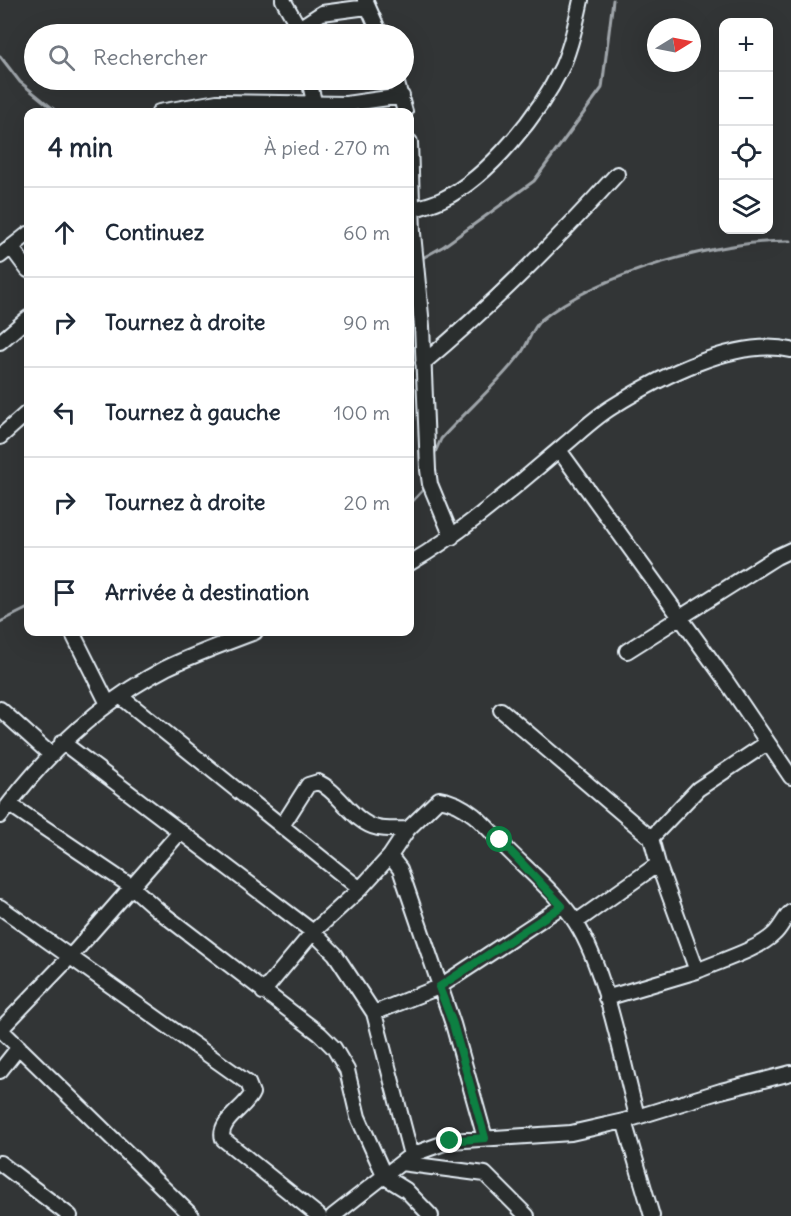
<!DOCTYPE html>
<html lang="fr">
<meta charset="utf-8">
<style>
body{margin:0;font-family:Delius,sans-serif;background:#f2f2f3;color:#1f2937}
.controls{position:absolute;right:18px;top:18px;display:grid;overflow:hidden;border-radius:12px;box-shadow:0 6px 24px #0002}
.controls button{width:54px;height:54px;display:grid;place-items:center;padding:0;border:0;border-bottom:2px solid #e0e1e3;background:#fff;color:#1f2937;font:30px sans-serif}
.compass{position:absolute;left:647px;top:18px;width:54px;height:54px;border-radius:50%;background:#fff;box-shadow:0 6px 24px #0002;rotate:80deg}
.stop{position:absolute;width:18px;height:18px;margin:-14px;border:4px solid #0b8043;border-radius:50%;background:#fff}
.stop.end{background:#0b8043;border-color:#fff;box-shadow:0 2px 6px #0008}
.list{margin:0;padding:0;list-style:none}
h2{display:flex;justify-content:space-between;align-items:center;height:78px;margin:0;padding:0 24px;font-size:26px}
h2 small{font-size:20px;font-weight:400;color:#747a83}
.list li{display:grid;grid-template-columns:39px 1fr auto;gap:18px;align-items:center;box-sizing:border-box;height:90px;padding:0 24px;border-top:2px solid #e0e1e3}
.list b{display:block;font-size:22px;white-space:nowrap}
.list em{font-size:20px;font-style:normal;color:#747a83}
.icon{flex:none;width:33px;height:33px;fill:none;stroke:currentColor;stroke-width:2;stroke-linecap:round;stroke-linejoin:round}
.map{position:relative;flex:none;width:791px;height:1216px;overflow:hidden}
.search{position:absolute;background:#fff;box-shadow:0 6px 24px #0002;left:24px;top:24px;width:390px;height:66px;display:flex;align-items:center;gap:15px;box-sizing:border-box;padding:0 21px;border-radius:33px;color:#747a83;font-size:22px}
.panel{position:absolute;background:#fff;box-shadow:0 6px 24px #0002;left:24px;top:108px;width:390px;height:528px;border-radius:12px}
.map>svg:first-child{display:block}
</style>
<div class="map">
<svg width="791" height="1216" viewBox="0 0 791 1216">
<rect width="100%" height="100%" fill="#323536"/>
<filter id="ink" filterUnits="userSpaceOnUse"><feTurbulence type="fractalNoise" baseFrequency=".0167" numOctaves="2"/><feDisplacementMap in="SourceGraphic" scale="12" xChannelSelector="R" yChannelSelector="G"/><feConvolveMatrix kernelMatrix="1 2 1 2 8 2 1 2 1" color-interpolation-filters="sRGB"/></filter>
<g filter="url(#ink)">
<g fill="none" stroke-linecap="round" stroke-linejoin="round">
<path stroke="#9fa5aa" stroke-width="3" d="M 0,56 L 20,82 L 57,112
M 419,260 L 444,246 L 534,181 L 602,88 L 613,0
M 433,457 L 441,439 C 467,410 499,383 522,352 C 529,342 532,328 541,320 C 598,274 718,240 791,241
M 410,504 L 423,490 L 425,483
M 0,622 L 28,608"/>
<defs>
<path id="minor" d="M 283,0 L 299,28
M 365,0 L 380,34
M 300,34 L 299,28 L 322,13 L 367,7
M 309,80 L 316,110
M 396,80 L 405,112
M 159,112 L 217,102 L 346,104 L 402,96
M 410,142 L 413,233 L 422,326 L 428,470 L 430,484 L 452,537
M 412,210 C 422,206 434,204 443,199 C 489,177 540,113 562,67 C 571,46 576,23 581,0
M 11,247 L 28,270
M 0,256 L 28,234
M 0,342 L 28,318
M 423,363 C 493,305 556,241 617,174
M 0,437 L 28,412
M 559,450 L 724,678 L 791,777
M 410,563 C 465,531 513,488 562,447 C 578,434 594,418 612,407 C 658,378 736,337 791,350
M 72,632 L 108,704
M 627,651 L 776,557 L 791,550
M 120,696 L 360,889
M 0,709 L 51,755
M 501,710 L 651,838
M 62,742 L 313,932 L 335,954 L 374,1013 L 411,1155
M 9,804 L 132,887 L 158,910 L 320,1034 L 334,1048 L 347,1070 L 358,1117 L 385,1177 L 406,1190 L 431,1216
M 0,816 C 45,755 98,703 166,668 C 195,654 226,643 255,632
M 282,826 L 308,785 L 318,782 C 340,792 353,823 378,828 C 387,830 398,829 408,829
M 390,856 L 400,869 L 453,1024 L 485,1138
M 0,907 L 248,1083 L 252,1093 C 246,1108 217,1121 223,1139 L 319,1216
M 576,922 L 658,864 L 651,838 L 698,789 L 767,743
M 697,971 C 719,961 758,950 774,934 C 781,928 784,918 791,912
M 263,992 L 313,932 L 360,889 L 390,856 L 408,829 L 439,799 C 468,803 488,828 507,849 C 529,871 560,897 576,923 C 606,970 622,1060 637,1116
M 606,998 L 697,971 L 658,864
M 374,1013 L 439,987 L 562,906
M 0,1029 L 192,1216
M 0,1030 L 70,957 L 180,832
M 0,1071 L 19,1047
M 624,1121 L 652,1216
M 0,1163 L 70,1216
M 401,1163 L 485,1174 L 527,1216
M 333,1216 L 411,1155 L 450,1141 L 571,1133 L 624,1121 L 721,1091 L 791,1073"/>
</defs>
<use href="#minor" stroke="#e8f1f8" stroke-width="18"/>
<use href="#minor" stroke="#2a2d2e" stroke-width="14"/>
</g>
</g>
<g fill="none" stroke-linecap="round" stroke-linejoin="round" filter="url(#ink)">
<path stroke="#0b8043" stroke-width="8" d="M 450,1141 L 485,1138 L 453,1024 L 439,987 L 562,906 L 500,840"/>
</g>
</svg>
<div class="controls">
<button>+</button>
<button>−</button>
<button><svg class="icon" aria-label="locate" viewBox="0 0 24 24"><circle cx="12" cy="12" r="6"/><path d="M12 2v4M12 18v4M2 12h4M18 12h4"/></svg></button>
<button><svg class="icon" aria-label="layers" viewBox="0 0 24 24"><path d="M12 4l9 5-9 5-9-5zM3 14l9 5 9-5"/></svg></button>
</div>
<svg class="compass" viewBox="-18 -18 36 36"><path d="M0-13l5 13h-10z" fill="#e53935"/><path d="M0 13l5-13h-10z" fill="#747a83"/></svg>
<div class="stop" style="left:500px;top:840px"></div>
<div class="stop end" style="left:450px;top:1141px"></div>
<div class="search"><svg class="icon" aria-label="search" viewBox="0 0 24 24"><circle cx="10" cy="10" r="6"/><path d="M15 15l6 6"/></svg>Rechercher</div>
<section class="panel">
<h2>4 min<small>À pied · 270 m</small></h2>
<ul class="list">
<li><svg class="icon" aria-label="ahead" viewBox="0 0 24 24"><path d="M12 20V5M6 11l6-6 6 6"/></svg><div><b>Continuez</b></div><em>60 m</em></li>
<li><svg class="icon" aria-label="right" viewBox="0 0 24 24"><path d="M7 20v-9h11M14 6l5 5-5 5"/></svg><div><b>Tournez à droite</b></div><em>90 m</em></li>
<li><svg class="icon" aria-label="left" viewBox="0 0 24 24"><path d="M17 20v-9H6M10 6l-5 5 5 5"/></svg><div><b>Tournez à gauche</b></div><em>100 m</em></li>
<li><svg class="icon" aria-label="right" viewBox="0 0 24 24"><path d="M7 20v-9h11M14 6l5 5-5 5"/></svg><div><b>Tournez à droite</b></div><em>20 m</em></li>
<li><svg class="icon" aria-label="arrive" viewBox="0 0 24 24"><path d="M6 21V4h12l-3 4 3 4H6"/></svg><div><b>Arrivée à destination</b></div></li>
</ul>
</section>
</div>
